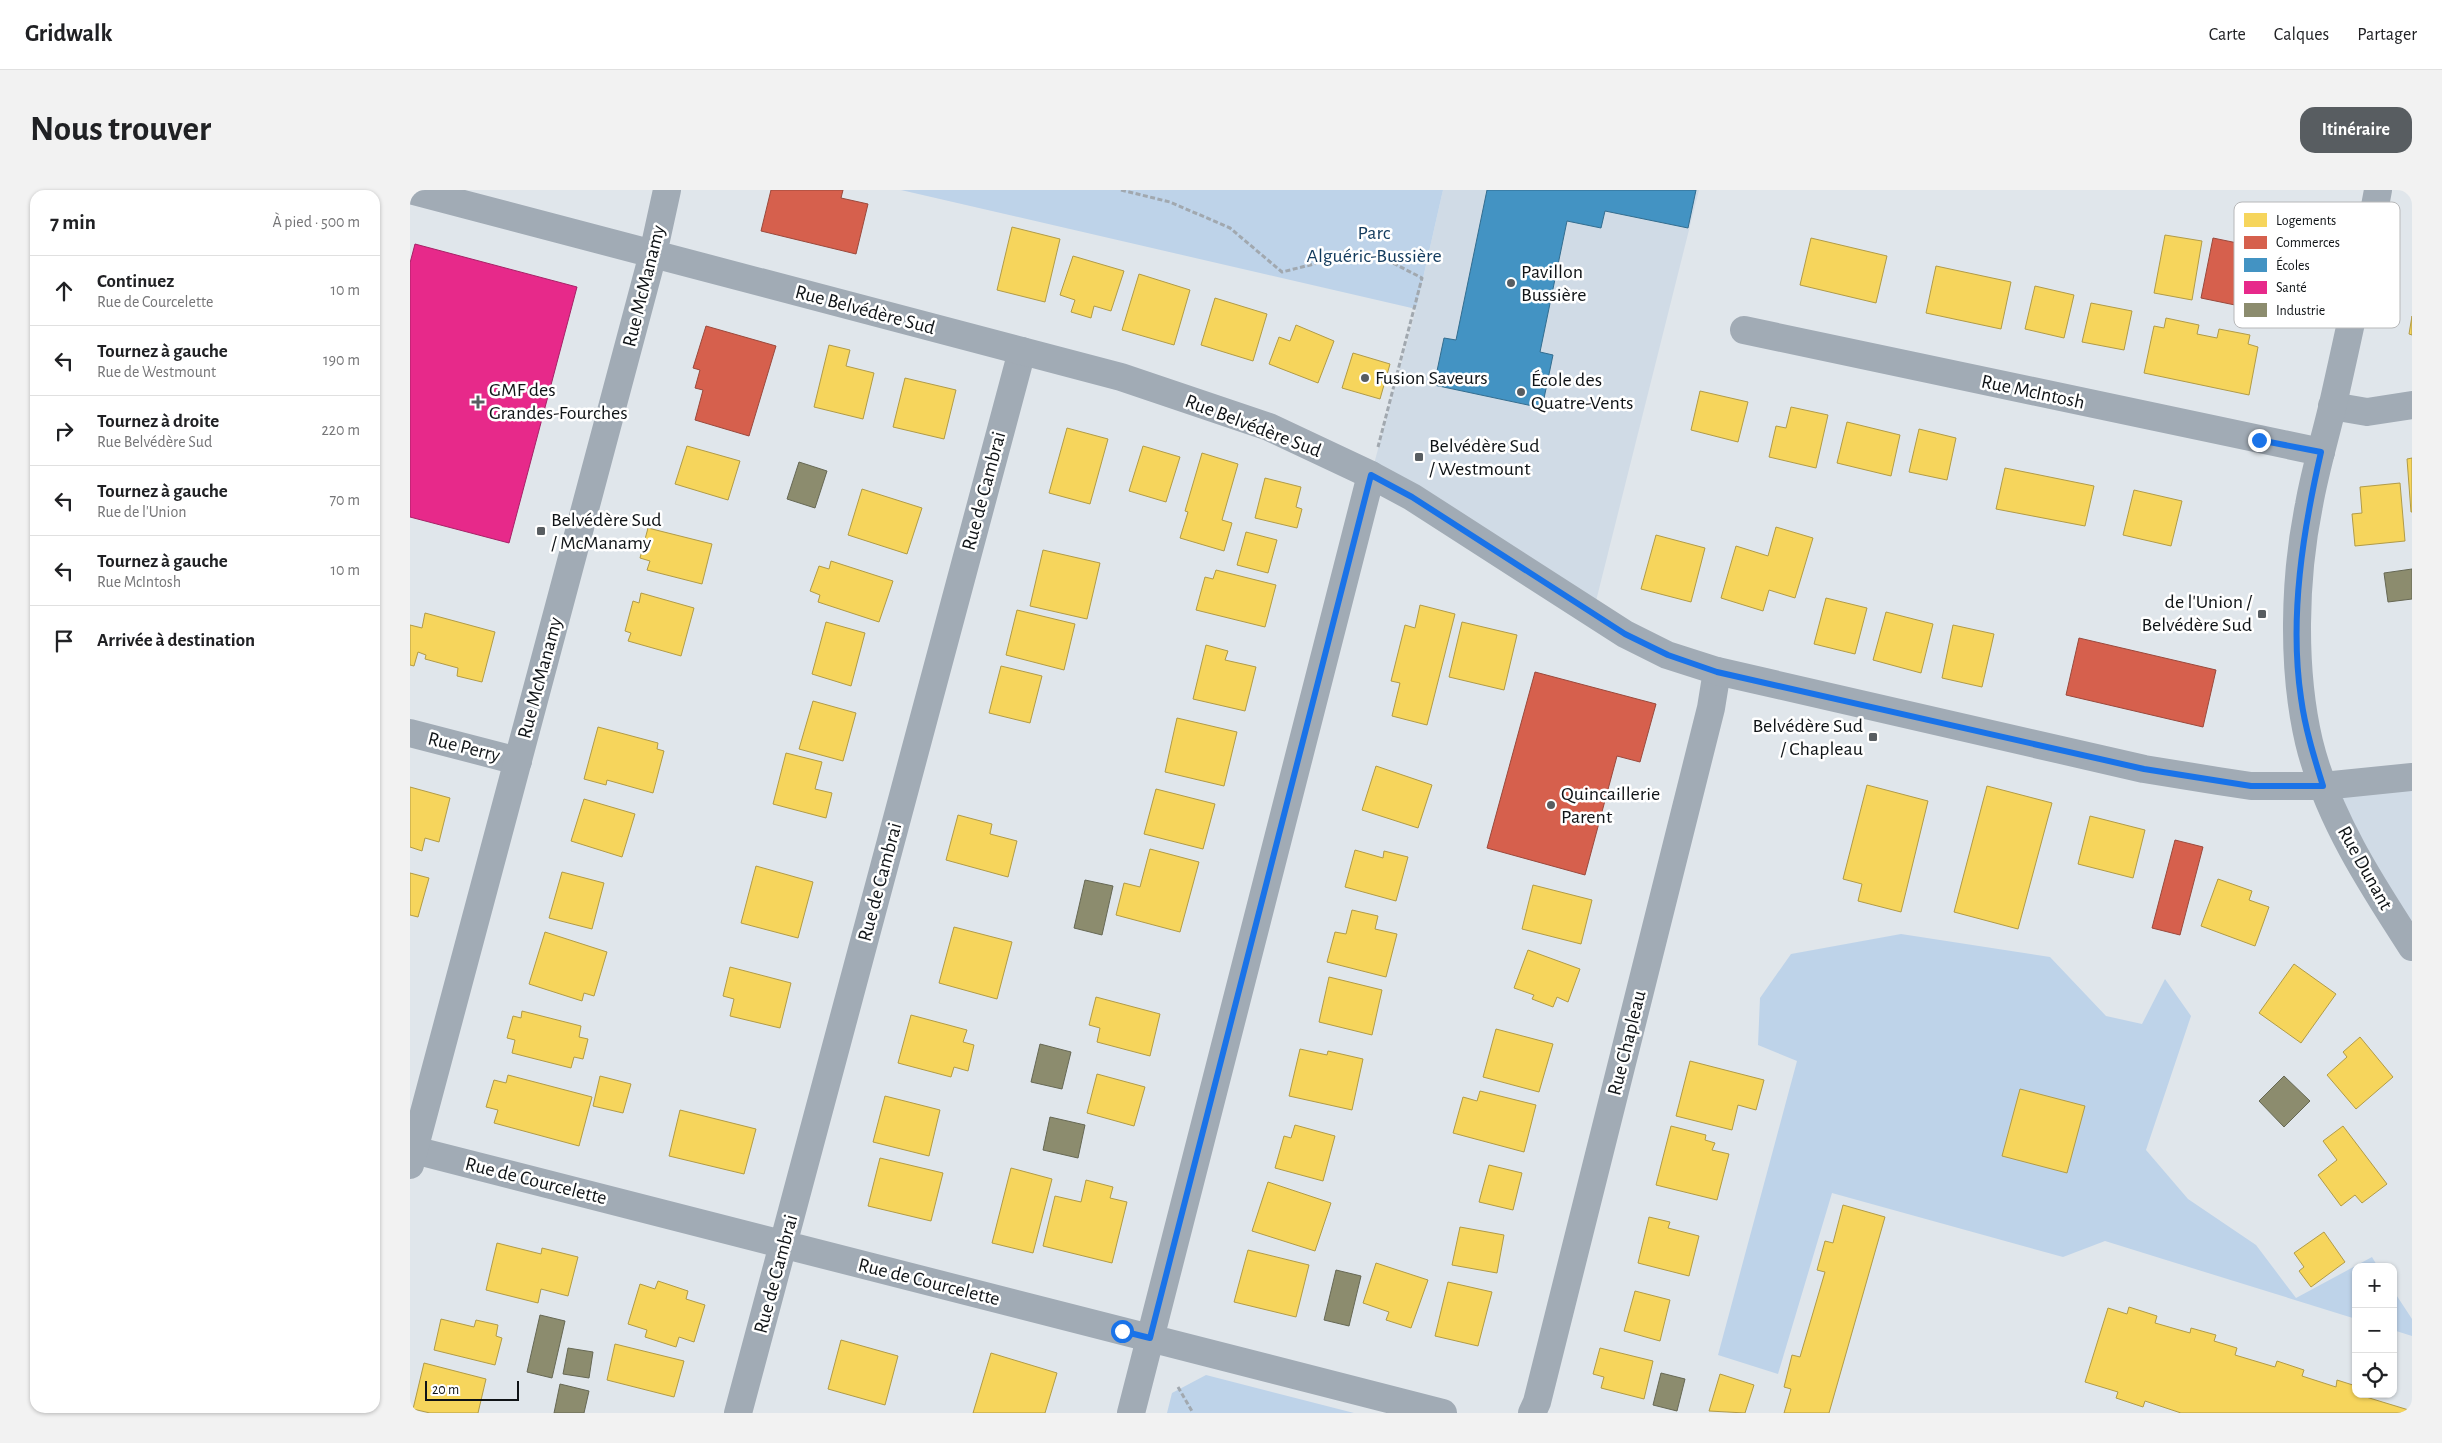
<!DOCTYPE html>
<html lang="fr">
<meta charset="utf-8">
<style>
body{margin:0;font-family:"Alegreya Sans",sans-serif;background:#f2f2f2;color:#202124}
.controls{position:absolute;right:15px;bottom:15px;display:grid;overflow:hidden;border-radius:10px;box-shadow:0 1px 4px #0004}
.controls button{width:45px;height:45px;display:grid;place-items:center;padding:0;border:0;border-bottom:1px solid #e0e0e0;background:#fff;color:#202124;font:25px sans-serif}
.scale{position:absolute;left:15px;bottom:12px;width:94px;box-sizing:border-box;padding-left:5px;border:2px solid #0f1316;border-top:0;font-size:14px;line-height:18px;white-space:nowrap;color:#0f1316;-webkit-text-stroke:4px #fff;paint-order:stroke}
.stop{position:absolute;width:15px;height:15px;margin:-11px;border:4px solid #1a73e8;border-radius:50%;background:#fff}
.stop.end{background:#1a73e8;border-color:#fff;box-shadow:0 1px 5px #0008}
.list{margin:0;padding:0;list-style:none}
h2{display:flex;justify-content:space-between;align-items:center;height:65px;margin:0;padding:0 20px;font-size:21px}
h2 small{font-size:16px;font-weight:400;color:#757577}
.list li{display:grid;grid-template-columns:32px 1fr auto;gap:15px;align-items:center;box-sizing:border-box;height:70px;padding:0 20px;border-top:1px solid #e0e0e0}
.list b{display:block;font-size:19px;white-space:nowrap}
.list p{margin:0;font-size:16px;white-space:nowrap;color:#757577}
.list em{font-size:16px;font-style:normal;color:#757577}
.icon{flex:none;width:28px;height:28px;fill:none;stroke:currentColor;stroke-width:2;stroke-linecap:round;stroke-linejoin:round}
.map{position:relative;flex:none;width:2002px;height:1223px;overflow:hidden;border-radius:15px}
header{display:flex;align-items:center;gap:30px;box-sizing:border-box;height:70px;padding:0 25px;background:#fff;border-bottom:1px solid #e0e0e0}
header strong{font-size:24px}
nav{display:flex;gap:28px;margin-inline-start:auto;font-size:18px}
.intro{display:flex;align-items:center;justify-content:space-between;box-sizing:border-box;height:120px;padding:0 30px}
h1{margin:0;font-size:35px}
.button{padding:12px 22px;border-radius:15px;background:#585d61;color:#fff;font-size:18px;font-weight:700}
main{display:flex;gap:30px;padding:0 30px}
aside{flex:1;background:#fff;border-radius:15px;box-shadow:0 1px 4px #0004}
.map>svg:first-child{display:block}
</style>
<header>
<strong>Gridwalk</strong>
<nav><a>Carte</a><a>Calques</a><a>Partager</a></nav>
</header>
<div class="intro"><h1>Nous trouver</h1><a class="button">Itinéraire</a></div>
<main>
<aside>
<h2>7 min<small>À pied · 500 m</small></h2>
<ul class="list">
<li><svg class="icon" aria-label="ahead" viewBox="0 0 24 24"><path d="M12 20V5M6 11l6-6 6 6"/></svg><div><b>Continuez</b><p>Rue de Courcelette</p></div><em>10 m</em></li>
<li><svg class="icon" aria-label="left" viewBox="0 0 24 24"><path d="M17 20v-9H6M10 6l-5 5 5 5"/></svg><div><b>Tournez à gauche</b><p>Rue de Westmount</p></div><em>190 m</em></li>
<li><svg class="icon" aria-label="right" viewBox="0 0 24 24"><path d="M7 20v-9h11M14 6l5 5-5 5"/></svg><div><b>Tournez à droite</b><p>Rue Belvédère Sud</p></div><em>220 m</em></li>
<li><svg class="icon" aria-label="left" viewBox="0 0 24 24"><path d="M17 20v-9H6M10 6l-5 5 5 5"/></svg><div><b>Tournez à gauche</b><p>Rue de l'Union</p></div><em>70 m</em></li>
<li><svg class="icon" aria-label="left" viewBox="0 0 24 24"><path d="M17 20v-9H6M10 6l-5 5 5 5"/></svg><div><b>Tournez à gauche</b><p>Rue McIntosh</p></div><em>10 m</em></li>
<li><svg class="icon" aria-label="arrive" viewBox="0 0 24 24"><path d="M6 21V4h12l-3 4 3 4H6"/></svg><div><b>Arrivée à destination</b></div></li>
</ul>
</aside>
<div class="map">
<svg width="2002" height="1223" viewBox="0 0 2002 1223">
<rect width="100%" height="100%" fill="#e0e6eb"/>
<path fill="#d0dbe6" d="M 1033,0 L 1289,0 L 1183,423 L 961,285 L 1006,119 Z
M 2002,587 L 2002,757 L 1913,596 Z"/>
<path fill="#bed3e9" d="M 491,0 L 1033,0 L 1006,119 Z
M 1491,744 L 1640,767 L 1696,826 L 1732,834 L 1755,789 L 1781,826 L 1736,960 L 1778,1009 L 1846,1055 L 1886,1108 L 1962,1067 L 1968,1077 L 1946,1077 L 1946,1129 L 1695,1051 L 1653,1067 L 1422,1003 L 1368,1184 L 1308,1165 L 1387,871 L 1348,855 L 1350,808 L 1381,764 Z
M 1983,1100 L 2002,1129 L 2002,1146 L 1983,1140 Z
M 796,1185 L 944,1223 L 757,1223 L 762,1203 Z"/>
<path fill="#f6d55c" stroke="#b19b47" d="M 602,37 L 650,49 L 635,112 L 587,100 Z
M 1755,45 L 1792,51 L 1782,110 L 1744,103 Z
M 1401,48 L 1477,66 L 1466,113 L 1390,95 Z
M 663,66 L 714,81 L 701,121 L 684,116 L 681,128 L 661,122 L 665,110 L 650,105 Z
M 1526,76 L 1601,92 L 1591,139 L 1516,123 Z
M 729,84 L 780,100 L 764,155 L 712,140 Z
M 1625,96 L 1664,105 L 1654,148 L 1615,139 Z
M 805,108 L 857,124 L 843,171 L 791,155 Z
M 1681,113 L 1722,121 L 1714,160 L 1672,152 Z
M 2002,126 L 2002,145 L 1999,144 Z
M 1756,128 L 1789,135 L 1787,144 L 1807,148 L 1809,139 L 1840,145 L 1838,154 L 1848,157 L 1839,205 L 1734,183 L 1744,136 L 1754,138 Z
M 886,135 L 924,151 L 908,193 L 859,174 L 869,147 L 880,151 Z
M 419,155 L 440,160 L 436,176 L 464,183 L 453,229 L 404,217 Z
M 943,163 L 980,174 L 970,209 L 932,198 Z
M 495,188 L 546,200 L 534,249 L 483,237 Z
M 1290,201 L 1338,212 L 1328,252 L 1281,240 Z
M 1381,217 L 1418,225 L 1406,278 L 1359,267 L 1366,236 L 1376,238 Z
M 1437,232 L 1490,245 L 1481,286 L 1427,273 Z
M 657,238 L 698,249 L 680,314 L 639,303 Z
M 1509,239 L 1546,248 L 1537,290 L 1499,282 Z
M 277,256 L 330,271 L 318,310 L 265,294 Z
M 733,256 L 770,267 L 756,312 L 719,301 Z
M 792,263 L 828,274 L 812,330 L 822,333 L 814,361 L 770,348 L 778,322 L 775,321 Z
M 2002,268 L 2002,322 L 2001,322 L 1997,269 Z
M 1595,278 L 1684,296 L 1675,336 L 1586,319 Z
M 855,288 L 891,297 L 886,317 L 892,319 L 887,338 L 845,328 Z
M 1990,293 L 1995,351 L 1945,356 L 1942,324 L 1952,323 L 1950,297 Z
M 452,299 L 512,318 L 497,364 L 438,345 Z
M 1724,300 L 1772,311 L 1761,356 L 1713,345 Z
M 1366,337 L 1403,348 L 1385,408 L 1359,400 L 1353,421 L 1311,408 L 1326,356 L 1358,366 Z
M 238,338 L 302,354 L 292,394 L 237,380 L 240,371 L 230,368 Z
M 836,342 L 867,350 L 858,383 L 827,375 Z
M 1246,345 L 1295,358 L 1281,412 L 1231,399 Z
M 633,360 L 690,373 L 677,429 L 620,416 Z
M 421,371 L 483,391 L 469,432 L 408,412 L 410,405 L 400,401 L 409,376 L 419,379 Z
M 806,380 L 866,395 L 855,437 L 786,420 L 795,387 L 803,389 Z
M 231,403 L 284,418 L 271,466 L 218,451 L 221,443 L 215,441 L 223,411 L 229,413 Z
M 1416,408 L 1457,418 L 1445,464 L 1404,454 Z
M 1010,415 L 1045,424 L 1017,535 L 982,526 L 990,493 L 981,491 L 995,435 L 1005,438 Z
M 607,420 L 665,434 L 654,480 L 596,465 Z
M 1476,422 L 1523,434 L 1511,483 L 1463,470 Z
M 15,423 L 85,442 L 72,492 L 47,486 L 48,478 L 15,469 L 16,465 L 8,462 L 4,476 L 0,475 L 0,435 L 12,438 Z
M 416,432 L 455,443 L 441,496 L 402,484 Z
M 1052,432 L 1107,445 L 1094,500 L 1039,487 Z
M 1543,435 L 1584,444 L 1572,497 L 1532,488 Z
M 796,455 L 818,461 L 815,470 L 846,477 L 835,521 L 783,509 Z
M 591,476 L 632,486 L 620,533 L 579,523 Z
M 403,511 L 446,523 L 433,571 L 389,559 Z
M 767,528 L 827,542 L 814,596 L 755,582 Z
M 188,537 L 248,553 L 247,559 L 254,561 L 243,603 L 197,590 L 196,595 L 174,589 Z
M 376,563 L 412,572 L 405,599 L 422,603 L 416,628 L 363,614 Z
M 966,576 L 1022,595 L 1008,638 L 952,620 Z
M 1457,595 L 1518,611 L 1491,722 L 1448,711 L 1452,694 L 1433,689 Z
M 1577,596 L 1642,613 L 1608,739 L 1544,722 Z
M 0,597 L 40,608 L 29,652 L 15,648 L 12,661 L 0,657 Z
M 746,599 L 805,614 L 793,659 L 734,644 Z
M 174,609 L 225,624 L 212,667 L 161,651 Z
M 548,625 L 582,634 L 580,644 L 607,651 L 598,687 L 536,670 Z
M 1680,626 L 1735,640 L 1723,688 L 1668,674 Z
M 740,659 L 789,672 L 770,742 L 706,725 L 714,693 L 730,697 Z
M 945,660 L 973,668 L 974,661 L 998,667 L 986,711 L 935,697 Z
M 346,676 L 403,692 L 388,748 L 331,733 Z
M 152,682 L 194,693 L 182,739 L 139,728 Z
M 0,683 L 19,688 L 8,727 L 0,725 Z
M 1808,689 L 1842,701 L 1839,710 L 1859,717 L 1845,756 L 1791,736 Z
M 1123,695 L 1182,710 L 1171,754 L 1112,739 Z
M 942,720 L 968,726 L 965,739 L 987,744 L 976,787 L 917,772 L 925,742 L 936,744 Z
M 544,737 L 602,752 L 587,809 L 529,793 Z
M 135,742 L 197,762 L 184,806 L 174,803 L 172,811 L 119,794 Z
M 1118,760 L 1170,779 L 1158,812 L 1147,807 L 1143,817 L 1122,809 L 1124,805 L 1104,798 Z
M 1884,774 L 1926,804 L 1891,853 L 1849,823 Z
M 320,777 L 381,793 L 370,838 L 320,826 L 324,809 L 313,806 Z
M 919,787 L 972,800 L 962,845 L 909,832 Z
M 686,807 L 750,824 L 740,866 L 687,852 L 690,838 L 679,835 Z
M 112,821 L 171,836 L 169,847 L 178,849 L 173,869 L 164,867 L 161,878 L 102,863 L 105,850 L 97,848 L 103,826 L 111,828 Z
M 501,825 L 557,840 L 553,852 L 564,855 L 558,881 L 544,877 L 541,887 L 488,873 Z
M 1086,839 L 1143,854 L 1129,902 L 1073,887 Z
M 1950,847 L 1983,887 L 1946,919 L 1917,885 L 1937,867 L 1933,862 Z
M 890,859 L 917,865 L 918,861 L 953,869 L 942,920 L 879,906 Z
M 1280,871 L 1354,890 L 1346,920 L 1328,915 L 1322,940 L 1266,926 Z
M 687,884 L 735,897 L 724,936 L 677,923 Z
M 98,885 L 182,907 L 169,956 L 84,933 L 88,920 L 76,917 L 84,890 L 96,893 Z
M 190,886 L 221,894 L 213,923 L 183,916 Z
M 1610,899 L 1675,916 L 1657,983 L 1592,966 Z
M 1070,901 L 1126,915 L 1114,962 L 1043,943 L 1053,907 L 1067,911 Z
M 475,906 L 530,920 L 519,966 L 463,952 Z
M 270,920 L 346,939 L 334,984 L 259,966 Z
M 885,935 L 925,946 L 913,991 L 865,978 L 874,946 L 881,948 Z
M 1261,936 L 1296,945 L 1295,950 L 1305,953 L 1302,960 L 1319,964 L 1307,1010 L 1246,995 Z
M 1933,936 L 1977,994 L 1952,1013 L 1945,1005 L 1931,1016 L 1908,985 L 1927,970 L 1913,951 Z
M 470,968 L 533,983 L 521,1031 L 458,1016 Z
M 1079,975 L 1112,983 L 1103,1020 L 1069,1012 Z
M 601,978 L 642,989 L 623,1063 L 582,1053 Z
M 676,990 L 703,997 L 700,1008 L 717,1012 L 702,1073 L 633,1056 L 645,1006 L 671,1012 Z
M 858,992 L 921,1013 L 905,1061 L 842,1041 Z
M 1433,1015 L 1475,1027 L 1419,1223 L 1374,1223 L 1381,1199 L 1374,1197 L 1382,1165 L 1390,1167 L 1415,1082 L 1407,1080 L 1415,1051 L 1423,1053 Z
M 1239,1027 L 1260,1032 L 1258,1038 L 1289,1046 L 1279,1086 L 1228,1073 Z
M 1050,1037 L 1094,1045 L 1087,1083 L 1042,1075 Z
M 1914,1042 L 1935,1072 L 1901,1097 L 1889,1081 L 1894,1077 L 1884,1063 Z
M 87,1053 L 131,1064 L 132,1058 L 168,1067 L 158,1106 L 131,1099 L 128,1113 L 76,1100 Z
M 838,1060 L 899,1075 L 886,1127 L 824,1112 Z
M 966,1073 L 1018,1090 L 1001,1138 L 976,1130 L 979,1122 L 953,1113 Z
M 248,1091 L 278,1101 L 276,1109 L 295,1115 L 284,1152 L 269,1147 L 266,1157 L 235,1147 L 237,1140 L 218,1134 L 230,1094 L 245,1099 Z
M 1038,1092 L 1082,1102 L 1068,1156 L 1025,1146 Z
M 1225,1101 L 1260,1110 L 1250,1151 L 1214,1141 Z
M 1719,1117 L 1747,1126 L 1745,1133 L 1780,1143 L 1781,1138 L 1806,1145 L 1804,1151 L 1827,1158 L 1825,1165 L 1865,1177 L 1867,1171 L 1894,1180 L 1892,1186 L 1926,1197 L 1927,1190 L 1946,1196 L 1946,1204 L 1957,1204 L 1956,1207 L 2002,1221 L 2002,1223 L 1771,1223 L 1735,1211 L 1733,1217 L 1706,1208 L 1708,1202 L 1675,1192 L 1698,1118 L 1717,1124 Z
M 31,1129 L 64,1137 L 66,1130 L 88,1135 L 86,1146 L 92,1148 L 85,1175 L 24,1160 Z
M 431,1150 L 488,1166 L 475,1215 L 418,1199 Z
M 205,1154 L 274,1171 L 264,1207 L 197,1190 Z
M 1190,1158 L 1243,1171 L 1234,1209 L 1191,1198 L 1194,1187 L 1183,1184 Z
M 581,1163 L 647,1183 L 635,1223 L 563,1223 Z
M 14,1173 L 76,1189 L 68,1223 L 20,1223 L 3,1219 Z
M 1310,1184 L 1344,1195 L 1335,1223 L 1299,1221 Z"/>
<path fill="#d6604d" stroke="#9a493c" d="M 361,0 L 433,0 L 431,8 L 458,14 L 446,64 L 351,41 Z
M 1803,48 L 1871,62 L 1859,122 L 1791,108 Z
M 296,136 L 366,156 L 339,246 L 285,230 L 293,200 L 285,198 L 290,180 L 283,178 Z
M 1669,448 L 1806,480 L 1793,537 L 1656,505 Z
M 1125,482 L 1246,514 L 1230,572 L 1207,566 L 1175,685 L 1077,658 Z
M 1765,650 L 1793,657 L 1770,745 L 1742,738 Z"/>
<path fill="#4393c3" stroke="#336d8f" d="M 1077,0 L 1286,0 L 1278,38 L 1195,21 L 1191,38 L 1157,31 L 1130,162 L 1143,165 L 1132,218 L 1024,195 L 1034,148 L 1046,150 Z"/>
<path fill="#e7298a" stroke="#a62267" d="M 5,54 L 167,97 L 99,353 L 0,327 L 0,73 Z"/>
<path fill="#8c8c6e" stroke="#666854" d="M 389,272 L 417,281 L 405,318 L 377,309 Z
M 2002,379 L 2002,409 L 1978,412 L 1974,383 Z
M 675,690 L 703,696 L 692,745 L 664,738 Z
M 630,854 L 661,862 L 652,899 L 621,892 Z
M 1874,886 L 1900,911 L 1874,937 L 1849,911 Z
M 640,927 L 675,935 L 668,968 L 633,960 Z
M 926,1080 L 951,1086 L 939,1136 L 914,1130 Z
M 130,1125 L 155,1131 L 142,1188 L 117,1182 Z
M 158,1158 L 183,1162 L 179,1188 L 153,1184 Z
M 1251,1183 L 1275,1189 L 1267,1221 L 1243,1215 Z
M 150,1194 L 179,1201 L 174,1223 L 144,1223 Z"/>
<g fill="none" stroke-linecap="round" stroke-linejoin="round">
<path stroke="#a1a8af" stroke-width="3" stroke-dasharray="5 2.5" stroke-linecap="butt" d="M 711,0 L 760,12 L 820,38 L 872,82 L 904,74 L 934,62 L 977,70 L 1012,88 L 968,257
M 768,1197 L 783,1223"/>
<path stroke="#a1abb5" stroke-width="28" d="M 1334,140 L 1911,262
M 1922,216 L 1957,222 L 2002,215
M 0,543 L 108,571
M 4,960 L 1033,1223
M 328,1223 L 612,161
M 721,1223 L 961,285
M 1122,1223 L 1127,1212 L 1301,518 L 1307,481"/>
<path stroke="#a1abb5" stroke-width="28" d="M 0,0 L 711,187 L 859,237 L 961,285 L 1002,307 L 1215,444 L 1257,465 L 1307,481 L 1734,579 L 1808,591 L 1841,596 L 1913,596 L 2002,587
M 1968,0 C 1955,72 1939,143 1923,214 C 1915,248 1905,281 1899,315 C 1884,389 1882,479 1899,552 C 1917,626 1961,694 2002,757
M 0,975 L 243,64 L 257,0"/>
</g>
<g fill="none" stroke-linecap="round" stroke-linejoin="round">
<path stroke="#1a73e8" stroke-width="6" d="M 712,1141 L 740,1148 L 961,285 L 1002,307 L 1215,444 L 1258,465 L 1307,482 L 1734,579 L 1841,596 L 1913,596 C 1904,567 1895,538 1891,508 C 1879,427 1893,341 1911,262 L 1849,250"/>
</g>
<g fill="#585d61" stroke="#fff" stroke-width="2">
<circle cx="1101" cy="93" r="5"/>
<circle cx="955" cy="188" r="5"/>
<circle cx="1111" cy="202" r="5"/>
<path d="M65.5 204.5h5v5h5v5h-5v5h-5v-5h-5v-5h5z"/>
<rect x="1004" y="262" width="10" height="10" rx="2.5"/>
<rect x="126" y="336" width="10" height="10" rx="2.5"/>
<rect x="1847" y="419" width="10" height="10" rx="2.5"/>
<rect x="1458" y="542" width="10" height="10" rx="2.5"/>
<circle cx="1141" cy="615" r="5"/>
</g>
<g text-anchor="middle" dominant-baseline="central" stroke-width="5" stroke-linejoin="round" paint-order="stroke">
<g font-size="20" fill="#113a5d" stroke="#fff">
<text x="964" y="43">Parc<tspan x="964" dy="23">Alguéric-Bussière</tspan></text>
</g>
<g font-size="20" fill="#0f1316" stroke="#fff" text-anchor="start">
<text x="1111" y="82">Pavillon<tspan x="1111" dy="23">Bussière</tspan></text>
<text x="965" y="188">Fusion Saveurs</text>
<text x="1121" y="190">École des<tspan x="1121" dy="23">Quatre-Vents</tspan></text>
<text x="79" y="200">GMF des<tspan x="79" dy="23">Grandes-Fourches</tspan></text>
<text x="1019" y="256">Belvédère Sud<tspan x="1019" dy="23">/ Westmount</tspan></text>
<text x="141" y="330">Belvédère Sud<tspan x="141" dy="23">/ McManamy</tspan></text>
<text x="1842" y="412" text-anchor="end">de l'Union /<tspan x="1842" dy="23">Belvédère Sud</tspan></text>
<text x="1453" y="536" text-anchor="end">Belvédère Sud<tspan x="1453" dy="23">/ Chapleau</tspan></text>
<text x="1151" y="604">Quincaillerie<tspan x="1151" dy="23">Parent</tspan></text>
</g>
<g font-size="20" fill="#0f1316" stroke="#fff">
<text transform="translate(234 96) rotate(-76)">Rue McManamy</text>
<text transform="translate(455 120) rotate(15)">Rue Belvédère Sud</text>
<text transform="translate(1623 202) rotate(12)">Rue McIntosh</text>
<text transform="translate(843 236) rotate(21)">Rue Belvédère Sud</text>
<text transform="translate(574 301) rotate(-75)">Rue de Cambrai</text>
<text transform="translate(130 488) rotate(-75)">Rue McManamy</text>
<text transform="translate(54 557) rotate(14)">Rue Perry</text>
<text transform="translate(1955 678) rotate(61)">Rue Dunant</text>
<text transform="translate(470 692) rotate(-75)">Rue de Cambrai</text>
<text transform="translate(1217 853) rotate(-76)">Rue Chapleau</text>
<text transform="translate(126 991) rotate(14)">Rue de Courcelette</text>
<text transform="translate(366 1084) rotate(-75)">Rue de Cambrai</text>
<text transform="translate(519 1092) rotate(14)">Rue de Courcelette</text>
</g>
</g>
<rect x="1824" y="12" width="166" height="126" rx="8" fill="#fff" stroke="#b7b8b9" stroke-width="1"/>
<rect x="1834" y="23" width="23" height="14" fill="#f6d55c"/>
<rect x="1834" y="46" width="23" height="13" fill="#d6604d"/>
<rect x="1834" y="68" width="23" height="14" fill="#4393c3"/>
<rect x="1834" y="91" width="23" height="13" fill="#e7298a"/>
<rect x="1834" y="113" width="23" height="14" fill="#8c8c6e"/>
<g font-size="14" fill="#0f1316">
<text x="1866" y="35">Logements</text>
<text x="1866" y="57">Commerces</text>
<text x="1866" y="80">Écoles</text>
<text x="1866" y="102">Santé</text>
<text x="1866" y="125">Industrie</text>
</g>
</svg>
<div class="controls">
<button>+</button>
<button>−</button>
<button><svg class="icon" aria-label="locate" viewBox="0 0 24 24"><circle cx="12" cy="12" r="6"/><path d="M12 2v4M12 18v4M2 12h4M18 12h4"/></svg></button>
</div>
<div class="scale">20 m</div>
<div class="stop" style="left:712px;top:1141px"></div>
<div class="stop end" style="left:1849px;top:250px"></div>
</div>
</main>
